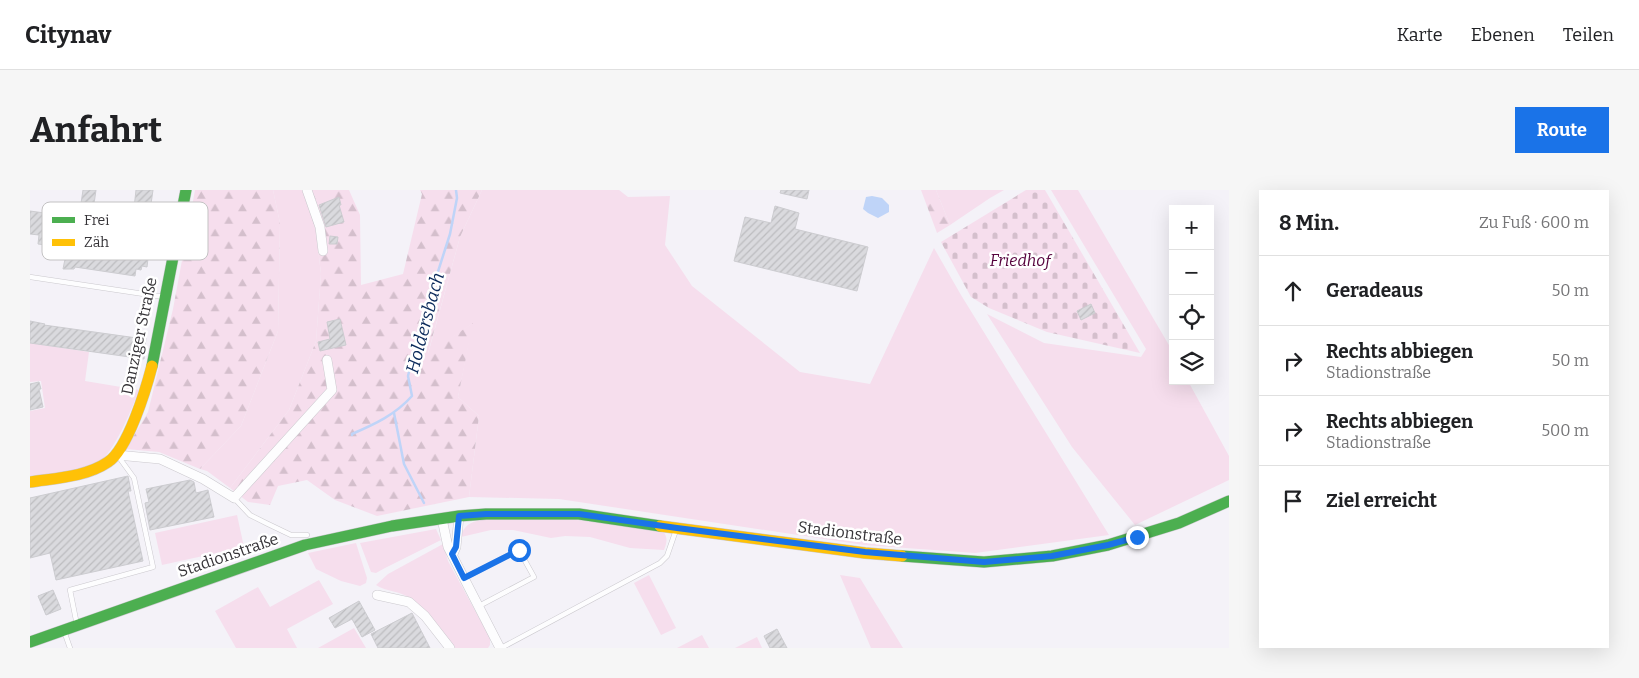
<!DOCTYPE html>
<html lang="de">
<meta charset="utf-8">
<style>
body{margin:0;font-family:Bitter,serif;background:#f6f6f6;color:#202124}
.controls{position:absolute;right:15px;top:15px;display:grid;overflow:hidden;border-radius:0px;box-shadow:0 5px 20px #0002}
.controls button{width:45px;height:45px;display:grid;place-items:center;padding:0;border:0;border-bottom:1px solid #e0e0e0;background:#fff;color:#202124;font:25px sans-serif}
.stop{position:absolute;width:15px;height:15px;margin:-11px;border:4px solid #1a73e8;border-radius:50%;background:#fff}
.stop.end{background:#1a73e8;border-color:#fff;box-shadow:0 1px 5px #0008}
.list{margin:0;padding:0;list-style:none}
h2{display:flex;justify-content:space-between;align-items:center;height:65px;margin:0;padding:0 20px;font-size:21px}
h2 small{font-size:16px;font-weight:400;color:#757577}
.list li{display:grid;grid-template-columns:32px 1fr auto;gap:15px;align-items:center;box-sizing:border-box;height:70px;padding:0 20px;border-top:1px solid #e0e0e0}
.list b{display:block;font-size:19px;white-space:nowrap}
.list p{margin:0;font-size:16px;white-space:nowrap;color:#757577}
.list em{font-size:16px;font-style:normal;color:#757577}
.icon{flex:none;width:28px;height:28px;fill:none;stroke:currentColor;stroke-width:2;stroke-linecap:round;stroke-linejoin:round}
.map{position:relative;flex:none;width:1199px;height:458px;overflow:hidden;border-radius:0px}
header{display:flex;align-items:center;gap:30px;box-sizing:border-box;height:70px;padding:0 25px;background:#fff;border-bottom:1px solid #e0e0e0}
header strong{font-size:24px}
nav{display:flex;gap:28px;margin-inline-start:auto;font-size:18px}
.intro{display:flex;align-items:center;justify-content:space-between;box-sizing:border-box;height:120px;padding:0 30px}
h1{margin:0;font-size:35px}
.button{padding:12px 22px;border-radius:0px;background:#1a73e8;color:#fff;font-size:18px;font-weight:700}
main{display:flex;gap:30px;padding:0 30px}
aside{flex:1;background:#fff;border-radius:0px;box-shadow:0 5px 20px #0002}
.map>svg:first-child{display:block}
</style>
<header>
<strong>Citynav</strong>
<nav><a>Karte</a><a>Ebenen</a><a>Teilen</a></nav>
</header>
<div class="intro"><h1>Anfahrt</h1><a class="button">Route</a></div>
<main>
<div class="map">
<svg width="1199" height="458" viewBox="0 0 1199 458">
<defs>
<pattern id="forest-firs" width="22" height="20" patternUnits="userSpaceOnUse" patternTransform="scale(1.25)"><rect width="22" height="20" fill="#f6deed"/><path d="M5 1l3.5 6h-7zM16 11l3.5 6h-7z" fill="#d4bfcc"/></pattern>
<pattern id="cemetery-stones" width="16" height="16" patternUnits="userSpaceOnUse" patternTransform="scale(1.25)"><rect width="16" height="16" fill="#f6deed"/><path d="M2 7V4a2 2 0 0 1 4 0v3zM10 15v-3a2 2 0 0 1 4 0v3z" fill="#d4bfcc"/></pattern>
<pattern id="building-hatch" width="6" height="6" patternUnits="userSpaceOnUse" patternTransform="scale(1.25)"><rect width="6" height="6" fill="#dadade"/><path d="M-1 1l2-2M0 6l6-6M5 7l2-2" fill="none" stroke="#bcbcbf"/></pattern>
</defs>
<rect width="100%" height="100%" fill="#f4f2f8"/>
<path fill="#f6deed" d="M 243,0 L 273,0 L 286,41 L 291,84 L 286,151 L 259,220 L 200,298 L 177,281 L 170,279 L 211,236 L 248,141 L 250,33 Z
M 452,0 L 589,0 L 598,7 L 640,6 L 635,55 L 662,96 L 770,182 L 840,194 L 904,58 L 931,105 L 1079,345 L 945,363 L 834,355 L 529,309 L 439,307 L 449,226 L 428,207 L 442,134 L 398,164 L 430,47 Z
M 906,0 L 974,0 L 960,8 L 920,35 Z
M 1021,0 L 1048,0 L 1143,162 L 1143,191 L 1158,191 L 1199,266 L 1199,290 L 1105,335 L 1042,257 L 957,124 L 1014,153 L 1111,167 L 1116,159 Z
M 0,153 L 59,162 L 55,191 L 109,200 C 102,218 85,262 68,273 C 54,281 17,284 0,286 L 0,221 L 15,218 L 11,191 L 0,192 Z
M 207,325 L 214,357 L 132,375 L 125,343 Z
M 467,329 L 547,330 L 633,341 C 638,348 637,352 634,360 L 600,358 L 560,347 L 535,346 L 521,348 L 483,340 L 461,340 L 431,347 C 435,329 451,330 467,329 Z
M 406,339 L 411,350 L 355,378 L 346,383 L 341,382 L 330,353 Z
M 326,353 L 337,388 L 336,393 L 330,396 L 311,391 L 286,379 L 278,363 Z
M 413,354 L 418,371 L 460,448 L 460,455 L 458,458 L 424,458 C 412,444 395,421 382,410 C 371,400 356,402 346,395 L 358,384 Z
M 619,385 L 646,438 L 631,445 L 604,393 Z
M 810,385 L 830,388 L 873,458 L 841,458 Z
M 289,390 L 303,414 L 257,439 L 267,458 L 206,458 L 185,421 L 228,397 L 240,417 Z
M 324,438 L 336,458 L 288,458 Z
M 672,445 L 679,458 L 647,458 Z
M 727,447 L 732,458 L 705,458 Z"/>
<path fill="url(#forest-firs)" d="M 165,0 L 243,0 L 250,33 L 248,141 L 211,236 L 170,279 L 129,262 L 96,259 L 118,222 L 143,119 Z
M 273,0 L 319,0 L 330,25 L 331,95 L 373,84 L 392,4 L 390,0 L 452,0 L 430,47 L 398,163 L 443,133 L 428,207 L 449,226 L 439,307 L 347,326 L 305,310 L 277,290 L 248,296 L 240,315 L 218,312 L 200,298 L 259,220 L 286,151 L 291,84 L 286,41 Z
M 891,0 L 906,0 L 920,35 L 907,43 Z"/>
<path fill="url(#cemetery-stones)" d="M 996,0 L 1015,0 L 1110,163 L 1017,142 L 959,118 L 941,107 L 911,52 Z"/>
<path fill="#bfd4f8" d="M 842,6 L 852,8 L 859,15 L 859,22 L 848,28 L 838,23 L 833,19 L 836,7 Z"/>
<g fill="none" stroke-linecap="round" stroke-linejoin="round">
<path stroke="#bfd4f8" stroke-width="2.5" d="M 364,223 L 374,274 L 394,313
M 322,245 L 322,244 C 345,234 365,225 382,206 L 378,186 L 388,144 L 420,44 L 427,8 L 426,0"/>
</g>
<path fill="url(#building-hatch)" stroke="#ccccd0" d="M 53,0 L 66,0 L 63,21 L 50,20 Z
M 106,0 L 123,0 L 119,28 L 104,26 L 103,44 L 116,46 L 114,60 L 119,60 L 117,77 L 112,76 L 111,80 L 106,79 L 105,86 L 45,77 L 44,79 L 33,79 L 37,59 L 48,50 L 17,46 L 16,55 L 8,54 L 9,45 L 0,44 L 0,21 L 51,28 L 50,36 L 96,43 L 100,17 L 104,18 Z
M 751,0 L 779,0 L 777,9 L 750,3 Z
M 309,7 L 311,15 L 309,15 L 314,32 L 296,37 L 289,15 Z
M 745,16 L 769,23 L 765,39 L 838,57 L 827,101 L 704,71 L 715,27 L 741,33 Z
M 300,46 L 308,47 L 307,54 L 299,54 Z
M 1061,114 L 1065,123 L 1051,130 L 1047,121 Z
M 310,129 L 316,155 L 290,161 L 288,152 L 300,149 L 297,132 Z
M 0,131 L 15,134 L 14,135 L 107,148 L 107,146 L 116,147 L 114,169 L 0,153 Z
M 9,192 L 11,199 L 9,199 L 13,217 L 0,220 L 0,194 Z
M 98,286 L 101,301 L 98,301 L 113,371 L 26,390 L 20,363 L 0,368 L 0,308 Z
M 160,290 L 164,292 L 166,303 L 178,300 L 184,327 L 120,340 L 115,313 L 119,312 L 116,299 Z
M 23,400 L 31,419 L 16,425 L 8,406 Z
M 329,411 L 345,440 L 332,447 L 322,429 L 305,438 L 299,428 Z
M 382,423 L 400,458 L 348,458 L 341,444 Z
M 747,439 L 757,458 L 740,458 L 734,446 Z"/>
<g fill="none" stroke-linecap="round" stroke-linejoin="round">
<defs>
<path id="lane" d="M 0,87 L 134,107
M 204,308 L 220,325 L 238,334 L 261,345 L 277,345
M 434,388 L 489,360 L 504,387 L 449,416
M 47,435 L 40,400 L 123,377 L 104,288 L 88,266
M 34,441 L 40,458
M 471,458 L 630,373 L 637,366 L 646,340"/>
<path id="street" d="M 277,0 L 290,37 L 293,61
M 87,265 L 130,269 L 173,289 L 204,308 L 302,200 L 297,170
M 412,329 L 418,357 L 470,458
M 423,364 L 426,357 L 429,326
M 347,405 L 379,412 L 395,426 L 420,458"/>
<path id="fast" d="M 122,176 L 156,0
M 872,366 L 954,372 L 1022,366 L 1078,355 L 1149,333 L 1199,311
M 0,452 L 275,355 L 362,336 L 429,326 L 456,324 L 549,324 L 630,336"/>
<path id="slow" d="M 0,292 C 26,288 56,287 78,272 C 98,259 116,199 122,176
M 630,336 L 835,363 L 872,366"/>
</defs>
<use href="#lane" stroke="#cbc9ce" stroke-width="5.5"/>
<use href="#street" stroke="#cbc9ce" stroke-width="10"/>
<use href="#fast" stroke="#cbc9ce" stroke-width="12"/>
<use href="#slow" stroke="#cbc9ce" stroke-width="12"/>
<use href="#lane" stroke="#fdfdfe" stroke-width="4.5"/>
<use href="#street" stroke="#fdfdfe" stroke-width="9"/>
<use href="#fast" stroke="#4caf50" stroke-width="11"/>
<use href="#slow" stroke="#ffc107" stroke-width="11"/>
</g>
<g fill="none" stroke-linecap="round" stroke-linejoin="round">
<path stroke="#1a73e8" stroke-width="6" d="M 489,360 L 434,388 L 422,364 L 426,357 L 429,326 L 456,324 L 549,324 L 647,338 L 835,362 L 954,372 L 1022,366 L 1078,355 L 1107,347"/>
</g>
<g text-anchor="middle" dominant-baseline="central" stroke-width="5" stroke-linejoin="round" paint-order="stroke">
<g font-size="16" font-style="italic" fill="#56023d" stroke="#fff">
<text x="990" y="70">Friedhof</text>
</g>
<g font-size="16" fill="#363438" stroke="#fff">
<text transform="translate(109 146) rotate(-78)">Danziger Straße</text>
<text transform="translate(820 343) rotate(7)">Stadionstraße</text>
<text transform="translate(198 365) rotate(-19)">Stadionstraße</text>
</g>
<g font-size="18" font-style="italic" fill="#0b2a5b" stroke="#fff">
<text transform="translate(395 133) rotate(-75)">Holdersbach</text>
</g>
</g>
<rect x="12" y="12" width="166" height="58" rx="8" fill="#fff" stroke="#c3c2c3" stroke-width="1"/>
<rect x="22" y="27" width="23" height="6" fill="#4caf50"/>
<rect x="22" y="49" width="23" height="7" fill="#ffc107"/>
<g font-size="14" fill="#363438">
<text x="54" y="35">Frei</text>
<text x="54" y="57">Zäh</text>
</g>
</svg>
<div class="controls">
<button>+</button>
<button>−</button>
<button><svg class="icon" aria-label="locate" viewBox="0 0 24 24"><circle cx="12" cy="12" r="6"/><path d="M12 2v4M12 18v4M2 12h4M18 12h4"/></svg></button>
<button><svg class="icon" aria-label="layers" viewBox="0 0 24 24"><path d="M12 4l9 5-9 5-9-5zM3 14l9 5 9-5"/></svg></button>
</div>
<div class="stop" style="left:489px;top:360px"></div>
<div class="stop end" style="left:1107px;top:347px"></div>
</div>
<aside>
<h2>8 Min.<small>Zu Fuß · 600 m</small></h2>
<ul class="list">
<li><svg class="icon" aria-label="ahead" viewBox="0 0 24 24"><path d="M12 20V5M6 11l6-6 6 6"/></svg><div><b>Geradeaus</b></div><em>50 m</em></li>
<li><svg class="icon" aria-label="right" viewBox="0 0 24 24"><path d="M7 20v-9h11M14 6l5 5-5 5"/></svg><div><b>Rechts abbiegen</b><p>Stadionstraße</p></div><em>50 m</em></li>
<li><svg class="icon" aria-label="right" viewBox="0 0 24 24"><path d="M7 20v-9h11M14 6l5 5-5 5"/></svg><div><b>Rechts abbiegen</b><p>Stadionstraße</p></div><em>500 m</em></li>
<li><svg class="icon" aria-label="arrive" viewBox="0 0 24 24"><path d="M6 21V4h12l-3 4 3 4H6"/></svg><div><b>Ziel erreicht</b></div></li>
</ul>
</aside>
</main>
